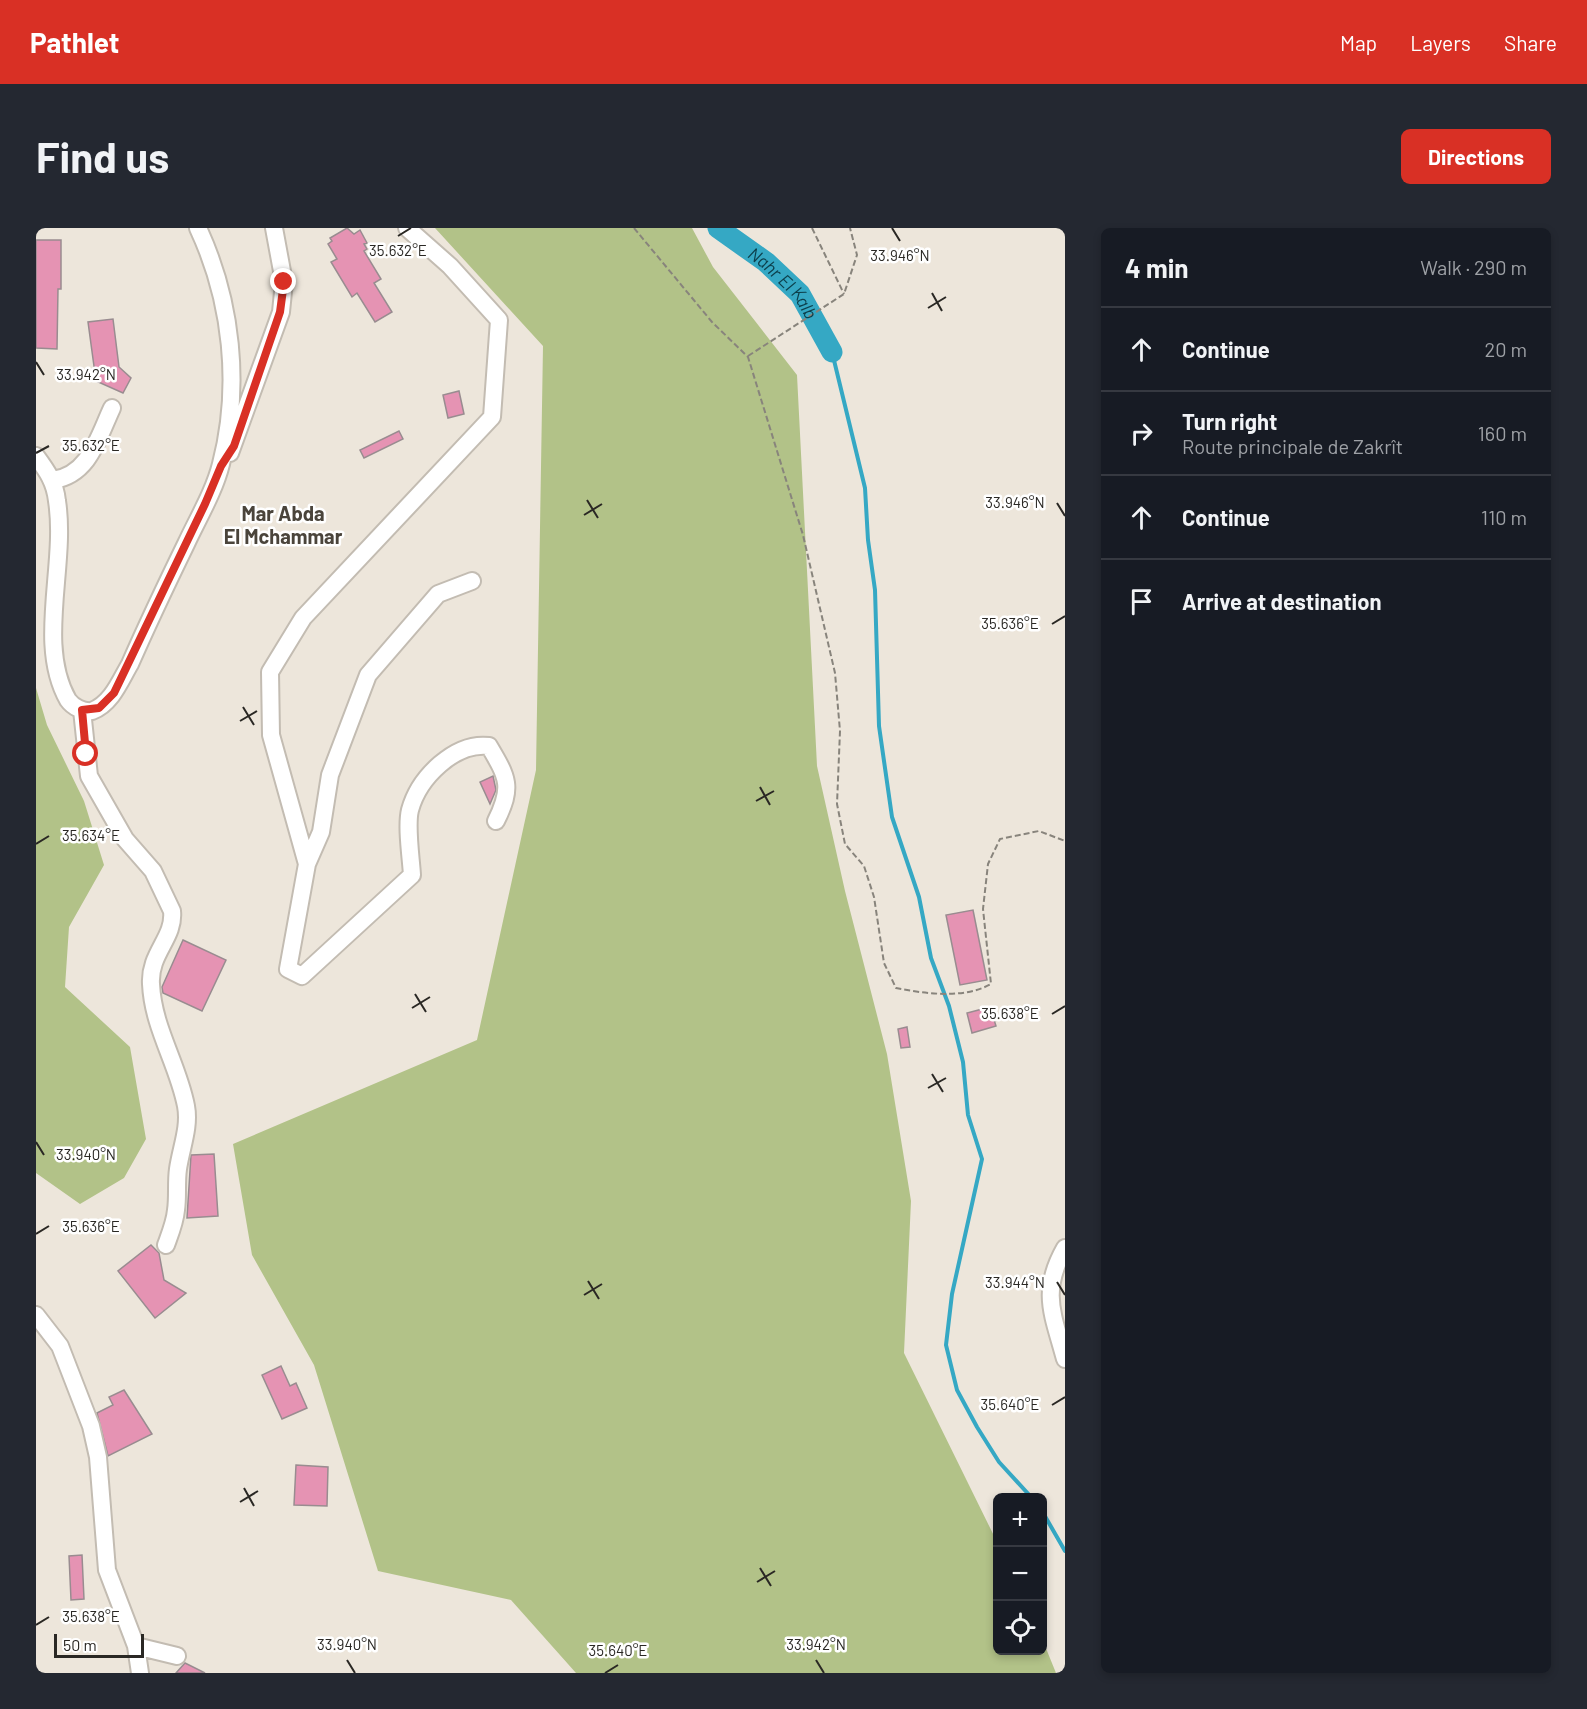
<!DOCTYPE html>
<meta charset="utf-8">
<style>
body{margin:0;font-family:Barlow,sans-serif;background:#242831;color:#f1f3f6}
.controls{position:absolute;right:18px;bottom:18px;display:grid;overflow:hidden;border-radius:9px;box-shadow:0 3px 9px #0003}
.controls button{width:54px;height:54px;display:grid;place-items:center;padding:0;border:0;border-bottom:2px solid #363941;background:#171b24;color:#f1f3f6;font:30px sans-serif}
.scale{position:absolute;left:18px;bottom:15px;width:90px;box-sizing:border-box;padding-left:6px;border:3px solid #2a2824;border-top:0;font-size:16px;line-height:21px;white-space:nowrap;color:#2a2824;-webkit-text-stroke:4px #fff;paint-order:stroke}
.stop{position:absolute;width:18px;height:18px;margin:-14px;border:4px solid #d93025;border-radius:50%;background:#fff}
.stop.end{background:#d93025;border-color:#fff;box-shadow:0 2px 6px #0008}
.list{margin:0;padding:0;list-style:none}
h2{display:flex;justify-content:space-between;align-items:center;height:78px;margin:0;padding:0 24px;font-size:26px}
h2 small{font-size:20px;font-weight:400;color:#9ea1a6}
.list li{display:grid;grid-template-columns:39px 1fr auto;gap:18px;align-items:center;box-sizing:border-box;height:84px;padding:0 24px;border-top:2px solid #363941}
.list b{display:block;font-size:22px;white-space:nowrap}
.list p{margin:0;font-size:20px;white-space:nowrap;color:#9ea1a6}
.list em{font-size:20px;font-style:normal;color:#9ea1a6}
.icon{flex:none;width:33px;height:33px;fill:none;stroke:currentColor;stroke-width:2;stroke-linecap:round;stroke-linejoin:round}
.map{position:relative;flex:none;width:1029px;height:1445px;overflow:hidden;border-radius:9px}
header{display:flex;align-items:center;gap:36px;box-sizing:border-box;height:84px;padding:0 30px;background:#d93025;color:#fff}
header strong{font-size:28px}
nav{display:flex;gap:33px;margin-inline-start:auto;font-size:21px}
.intro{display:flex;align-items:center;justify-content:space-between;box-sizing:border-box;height:144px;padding:0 36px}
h1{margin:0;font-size:42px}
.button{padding:15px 27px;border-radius:9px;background:#d93025;color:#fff;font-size:21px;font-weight:700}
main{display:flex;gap:36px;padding:0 36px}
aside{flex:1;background:#171b24;border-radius:9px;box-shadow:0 3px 9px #0003}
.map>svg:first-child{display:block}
</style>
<header>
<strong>Pathlet</strong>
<nav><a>Map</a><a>Layers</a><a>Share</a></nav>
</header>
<div class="intro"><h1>Find us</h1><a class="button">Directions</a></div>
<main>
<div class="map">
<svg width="1029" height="1445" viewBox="0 0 1029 1445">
<rect width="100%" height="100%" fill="#ede6db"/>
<path fill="#b2c288" d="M 399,0 L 656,0 L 677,39 L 761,147 L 781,538 L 809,663 L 851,826 L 875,973 L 868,1125 L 961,1314 L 962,1422 L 1006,1422 L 1007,1413 L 1020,1445 L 540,1445 L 475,1372 L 342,1343 L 278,1137 L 216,1027 L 197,916 L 441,812 L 500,542 L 507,118 Z
M 0,460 L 11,497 L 48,573 L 68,637 L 33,699 L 29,759 L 94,819 L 110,911 L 88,950 L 44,976 L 0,945 Z"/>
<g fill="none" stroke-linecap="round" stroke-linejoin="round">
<path stroke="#35a8c4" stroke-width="4" d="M 796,124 L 829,260 L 832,312 L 839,362 L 843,498 L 856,589 L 883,669 L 895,730 L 913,778 L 927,834 L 932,887 L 946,931 L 916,1066 L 910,1117 L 921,1162 L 941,1199 L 963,1234 L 996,1270
M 1006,1283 L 1029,1323"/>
<path stroke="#35a8c4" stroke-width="21" id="s1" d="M 682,0 L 730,34 L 764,66 L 796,124"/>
</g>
<path fill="#e593b3" stroke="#998c90" stroke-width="1.5" d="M 311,0 L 318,6 L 324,2 L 331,15 L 328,16 L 331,21 L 328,23 L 345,51 L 338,55 L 356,84 L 339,94 L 321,65 L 316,69 L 295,34 L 301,31 L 292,16 L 296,13 L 294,10 Z
M 0,12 L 25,12 L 25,61 L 22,61 L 21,121 L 0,120 Z
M 77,91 L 83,139 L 95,150 L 87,165 L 60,153 L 52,94 Z
M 423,163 L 428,186 L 412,190 L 407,167 Z
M 363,203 L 367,211 L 328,230 L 324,222 Z
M 457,548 L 460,562 L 454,576 L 444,554 Z
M 937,682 L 951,752 L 924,757 L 910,687 Z
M 147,712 L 190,732 L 166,783 L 127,765 L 126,759 Z
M 954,779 L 960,798 L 936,805 L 931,785 Z
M 871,799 L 874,819 L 865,820 L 862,801 Z
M 178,926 L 182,988 L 151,990 L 155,927 Z
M 115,1017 L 123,1025 L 128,1052 L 150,1065 L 119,1090 L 82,1043 Z
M 245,1138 L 254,1158 L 260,1155 L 271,1180 L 246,1191 L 226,1147 Z
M 88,1162 L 116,1206 L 72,1228 L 61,1185 L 77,1177 L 73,1169 Z
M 260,1237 L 292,1239 L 291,1278 L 258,1277 Z
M 46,1327 L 48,1371 L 35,1372 L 33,1328 Z
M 149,1435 L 169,1445 L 140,1445 Z"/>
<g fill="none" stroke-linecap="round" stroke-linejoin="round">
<defs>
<path id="minor" d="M 371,0 L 414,38 L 463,92 L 456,189 L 267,390 L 234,444 L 235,507 L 271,636 L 252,741 L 266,748 L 376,647 C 375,630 370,598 374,582 C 383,549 419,514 453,518 C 472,550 477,559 460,593
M 194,225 L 245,84 L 248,54 L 238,0
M 0,228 C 11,243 19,254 21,273 C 31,337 0,416 32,472 C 37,479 47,484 56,483 C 76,475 84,453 94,436 C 112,395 131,355 150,316 C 162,290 178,264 185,236 C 205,158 196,73 162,0
M 17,252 C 53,247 62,210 76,180
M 46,482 L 53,548 L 89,611 L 117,643 L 136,683 C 139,710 113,725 115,756 C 117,800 142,836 150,878 C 154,899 145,920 142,941 C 140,955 142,969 140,982 C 139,994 134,1006 130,1017
M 271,636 L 285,604 L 294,547 L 332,447 L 402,366 L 436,353
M 1029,1020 C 1004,1064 1017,1086 1029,1131
M 0,1087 L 24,1118 L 55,1198 L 62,1229 L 71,1342 L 100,1418 L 104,1445
M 100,1418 L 141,1428"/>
</defs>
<use href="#minor" stroke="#c3bcb2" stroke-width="20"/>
<path stroke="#88847c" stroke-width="2" stroke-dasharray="6 3" stroke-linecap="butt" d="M 598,0 L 676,94 L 712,129 L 767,307 L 799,445 L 804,503 L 801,576 L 809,616 L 828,638 L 838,669 L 848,735 L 860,760 C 891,766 928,771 955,756 L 947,681 L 952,636 L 964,611 L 1003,603 L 1029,613
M 776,0 L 808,66
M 712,128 L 808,66 L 821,27 L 814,0"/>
<use href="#minor" stroke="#fff" stroke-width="16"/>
</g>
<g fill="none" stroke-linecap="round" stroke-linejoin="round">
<path stroke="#d93025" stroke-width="8" d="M 50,526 L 46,482 L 63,480 L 78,465 L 169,276 L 185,238 L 198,218 L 244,84 L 248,54"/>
</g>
<path fill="none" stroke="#2a2824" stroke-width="2" d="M 856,0 L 864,13M 362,8 L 375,0M 896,65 L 906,83M 892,80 L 910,69M 0,134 L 8,147M 0,225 L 13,218M 551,272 L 562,290M 1021,275 L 1029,288M 548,287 L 566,276M 1016,396 L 1029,388M 207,479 L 218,497M 204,493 L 221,483M 724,559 L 734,577M 720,573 L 738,563M 0,616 L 13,608M 379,766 L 390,784M 376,780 L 394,769M 1016,786 L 1029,778M 896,846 L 907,864M 892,860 L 910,850M 0,914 L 8,927M 0,1006 L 13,998M 552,1053 L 563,1071M 1021,1054 L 1029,1067M 548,1067 L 566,1056M 1016,1177 L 1029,1169M 208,1260 L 218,1278M 204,1274 L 222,1263M 724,1340 L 735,1358M 721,1354 L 739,1343M 0,1397 L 13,1389M 311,1432 L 319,1445M 780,1432 L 788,1445M 569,1445 L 582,1437"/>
<g text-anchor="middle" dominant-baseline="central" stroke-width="5" stroke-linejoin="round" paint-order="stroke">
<g font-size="18" font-style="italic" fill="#0c3f4b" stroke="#fff">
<text stroke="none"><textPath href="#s1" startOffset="86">Nahr El Kalb</textPath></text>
</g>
<g font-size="20" font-weight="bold" fill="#4a443b" stroke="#fff">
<text x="247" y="285">Mar Abda<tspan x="247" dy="23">El Mchammar</tspan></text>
</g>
</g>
<g font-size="15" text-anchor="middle" fill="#2a2824" stroke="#fff" stroke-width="5" stroke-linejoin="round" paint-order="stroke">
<text x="362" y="28">35.632°E</text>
<text x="864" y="33">33.946°N</text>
<text x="50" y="152">33.942°N</text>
<text x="55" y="223">35.632°E</text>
<text x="979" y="280">33.946°N</text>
<text x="974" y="401">35.636°E</text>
<text x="55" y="613">35.634°E</text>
<text x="974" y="791">35.638°E</text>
<text x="50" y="932">33.940°N</text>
<text x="55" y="1004">35.636°E</text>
<text x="979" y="1060">33.944°N</text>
<text x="974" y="1182">35.640°E</text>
<text x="55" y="1394">35.638°E</text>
<text x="311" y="1422">33.940°N</text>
<text x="780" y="1422">33.942°N</text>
<text x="582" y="1428">35.640°E</text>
</g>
</svg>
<div class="controls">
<button>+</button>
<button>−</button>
<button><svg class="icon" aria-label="locate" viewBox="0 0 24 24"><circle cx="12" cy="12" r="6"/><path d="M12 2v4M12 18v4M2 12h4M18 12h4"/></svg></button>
</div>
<div class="scale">50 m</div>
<div class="stop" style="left:50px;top:526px"></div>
<div class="stop end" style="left:248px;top:54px"></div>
</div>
<aside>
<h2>4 min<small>Walk · 290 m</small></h2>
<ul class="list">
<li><svg class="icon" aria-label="ahead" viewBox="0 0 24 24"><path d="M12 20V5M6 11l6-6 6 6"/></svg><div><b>Continue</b></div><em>20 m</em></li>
<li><svg class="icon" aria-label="right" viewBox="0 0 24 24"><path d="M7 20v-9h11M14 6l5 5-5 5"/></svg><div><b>Turn right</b><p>Route principale de Zakrît</p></div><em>160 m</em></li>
<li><svg class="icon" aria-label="ahead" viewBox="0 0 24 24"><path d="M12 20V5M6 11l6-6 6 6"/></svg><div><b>Continue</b></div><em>110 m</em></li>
<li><svg class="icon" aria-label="arrive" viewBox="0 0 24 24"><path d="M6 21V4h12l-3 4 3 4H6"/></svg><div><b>Arrive at destination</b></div></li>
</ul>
</aside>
</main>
